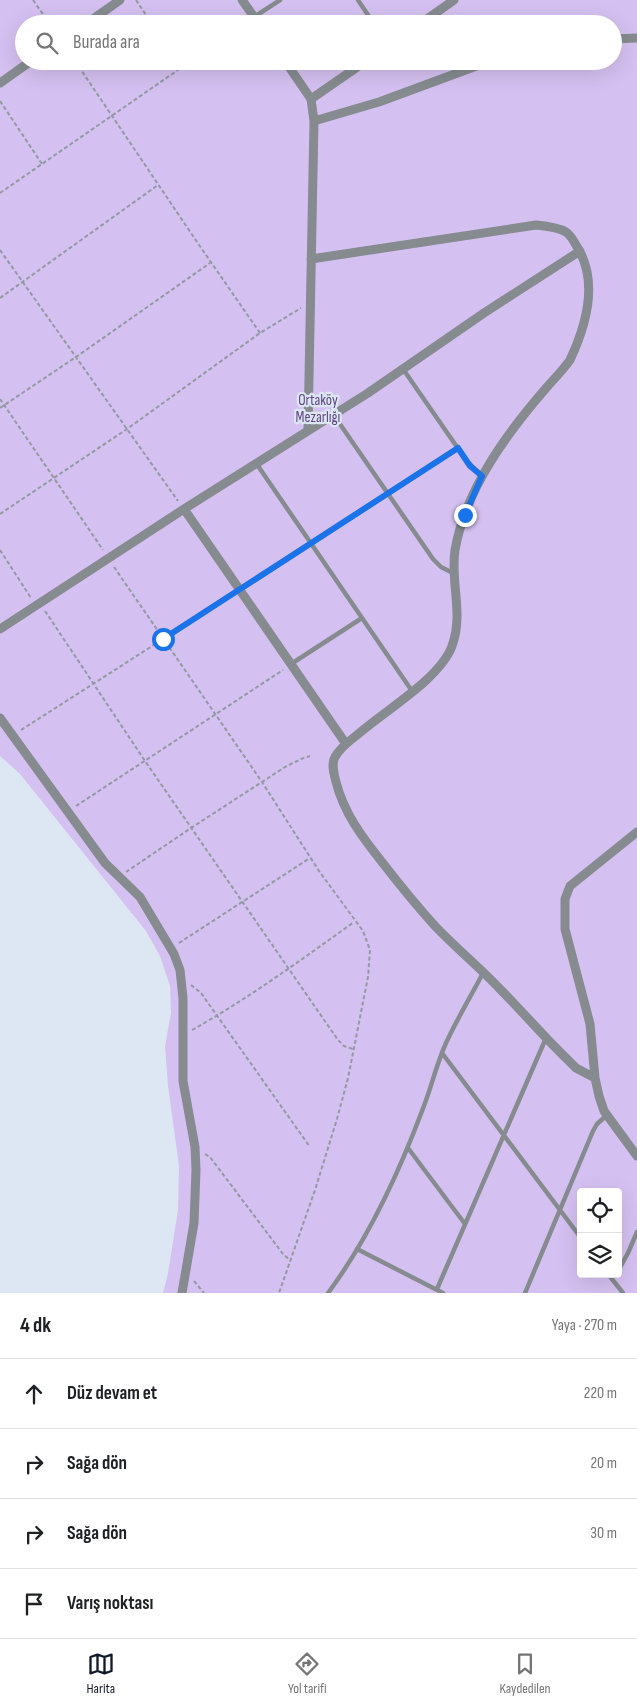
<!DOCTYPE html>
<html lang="tr">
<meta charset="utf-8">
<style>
body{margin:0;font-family:"Sofia Sans Condensed",sans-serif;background:#f2f2f2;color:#202124}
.controls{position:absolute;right:15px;bottom:15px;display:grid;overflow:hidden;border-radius:5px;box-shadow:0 5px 20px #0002}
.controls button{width:45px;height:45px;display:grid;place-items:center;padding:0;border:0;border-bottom:1px solid #e0e0e0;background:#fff;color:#202124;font:25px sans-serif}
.stop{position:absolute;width:15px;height:15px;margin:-11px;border:4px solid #1a73e8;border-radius:50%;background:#fff}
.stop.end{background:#1a73e8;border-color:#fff;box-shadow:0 1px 5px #0008}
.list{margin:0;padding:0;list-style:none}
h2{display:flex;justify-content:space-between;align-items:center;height:65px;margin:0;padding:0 20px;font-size:21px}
h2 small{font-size:16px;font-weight:400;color:#757577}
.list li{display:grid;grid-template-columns:32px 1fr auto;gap:15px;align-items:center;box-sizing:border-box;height:70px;padding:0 20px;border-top:1px solid #e0e0e0}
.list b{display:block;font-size:19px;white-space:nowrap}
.list em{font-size:16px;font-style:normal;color:#757577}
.icon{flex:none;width:28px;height:28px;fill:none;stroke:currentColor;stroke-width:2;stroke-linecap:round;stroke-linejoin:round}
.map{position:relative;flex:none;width:637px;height:1293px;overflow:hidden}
.search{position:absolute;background:#fff;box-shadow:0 5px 20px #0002;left:15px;right:15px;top:15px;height:55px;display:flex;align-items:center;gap:12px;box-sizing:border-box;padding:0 18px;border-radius:28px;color:#757577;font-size:19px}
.sheet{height:345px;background:#fff}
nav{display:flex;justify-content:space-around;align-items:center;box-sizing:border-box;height:70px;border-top:1px solid #e0e0e0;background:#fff;font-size:14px;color:#757577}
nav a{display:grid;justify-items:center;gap:2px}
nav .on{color:#111827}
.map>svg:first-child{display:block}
</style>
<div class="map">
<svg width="637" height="1293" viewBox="0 0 637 1293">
<rect width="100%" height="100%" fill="#dde7f3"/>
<path fill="#d5c1f1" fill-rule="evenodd" d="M 0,0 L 637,0 L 637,1293 L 163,1293 L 168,1273 L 178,1210 L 179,1166 L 168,1086 L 165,1046 L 171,1013 L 170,986 L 160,956 L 146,931 L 20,774 L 0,756 ZM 24,24 L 613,24 L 613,61 L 24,61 ZM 581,1192 L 618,1192 L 618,1274 L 581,1274 Z"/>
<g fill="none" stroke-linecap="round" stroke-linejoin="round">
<path stroke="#9299a2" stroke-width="2" stroke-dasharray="4 2.5" stroke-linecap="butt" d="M 33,0 L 50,24
M 136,0 L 152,24
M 75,61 L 197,242 L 260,333
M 178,61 L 182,67
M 0,101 L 42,164
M 0,193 L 191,61
M 0,250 L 178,501
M 0,298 L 158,185
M 0,399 L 103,550
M 0,408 L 76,357 L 210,263
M 0,514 L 127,429 L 260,333 L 301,308
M 0,550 L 31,598
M 114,567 L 262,782 L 319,871 L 363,931 L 370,950 L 368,977 L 348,1078 L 337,1119 L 315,1190 L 279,1293
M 45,611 L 145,761 L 338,1040 L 344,1046 L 353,1049
M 21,730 L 232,595
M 76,806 L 283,670
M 126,872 L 191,828 L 285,767 L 301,759 L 310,756
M 179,943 L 310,858
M 191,985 L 201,993 L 310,1147
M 192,1030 C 249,998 301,960 354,922
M 205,1154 L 210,1157 L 283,1254 L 291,1261
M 194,1281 L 204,1293"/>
<path stroke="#858b8f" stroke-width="4.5" d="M 358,0 L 374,24
M 254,17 L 280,0
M 403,369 L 466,460 L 482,476
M 333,414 L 433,559 L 441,567 L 453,573
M 256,463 L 412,691
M 240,590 L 458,448
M 291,664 L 362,618
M 442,1053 L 581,1238
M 408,1148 L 465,1224
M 357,1249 L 443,1293
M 618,1271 L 628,1253 L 637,1232
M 608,1274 L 623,1293
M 437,1289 L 546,1038
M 328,1293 C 369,1238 398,1175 422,1111 C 431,1089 436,1065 446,1043 C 457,1019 471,996 483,973
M 525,1293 L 593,1131 L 597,1124 L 607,1115"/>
<path stroke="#858b8f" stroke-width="9" d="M 242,0 L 259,24
M 86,24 L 120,0
M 420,24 L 454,0
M 613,39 L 637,38
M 285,61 L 311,99 L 314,121 L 308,429
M 0,83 L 31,61
M 311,99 L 366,61
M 314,121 L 379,102 L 490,61
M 311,259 L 536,225 C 546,226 557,227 566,232 C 572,236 575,244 579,250 C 598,284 586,326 570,360 C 563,370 555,378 547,387 C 507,433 466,488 455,550 C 450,581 464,614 452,646 C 440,679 384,711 357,735 C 349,741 340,748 335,757 C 331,764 334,774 336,782 C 344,813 362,837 382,862 C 399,884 416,905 435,926 C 455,947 478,966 498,987 C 522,1011 544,1037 568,1060 L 576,1068 L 595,1078
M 184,509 L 346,744
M 0,629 L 184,509 L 368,393 L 484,313 L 580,251
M 0,718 L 105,863 L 140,897 L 174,954 L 180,970 L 183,998 L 183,1081 L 195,1147 L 196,1170 L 194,1223 L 182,1293
M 637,832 L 570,886 L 565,899 L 565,929 L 590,1024 L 595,1078 L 599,1096 L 604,1111 L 637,1156"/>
</g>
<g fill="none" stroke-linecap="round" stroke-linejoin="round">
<path stroke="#1a73e8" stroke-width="6" d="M 163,639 L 458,448 L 470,466 L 482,476 L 465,515"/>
</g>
<g text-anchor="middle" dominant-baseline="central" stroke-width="4.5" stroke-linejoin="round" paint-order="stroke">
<g font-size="15" fill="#604482" stroke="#dde7f3">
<text x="318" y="400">Ortaköy<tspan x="318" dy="17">Mezarlığı</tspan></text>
</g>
</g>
</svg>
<div class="controls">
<button><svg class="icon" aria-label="locate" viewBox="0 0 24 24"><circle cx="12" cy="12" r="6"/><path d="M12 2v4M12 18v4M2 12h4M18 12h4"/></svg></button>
<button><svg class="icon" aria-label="layers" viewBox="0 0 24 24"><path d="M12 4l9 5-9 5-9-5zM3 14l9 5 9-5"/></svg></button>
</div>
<div class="stop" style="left:163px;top:639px"></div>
<div class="stop end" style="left:465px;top:515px"></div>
<div class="search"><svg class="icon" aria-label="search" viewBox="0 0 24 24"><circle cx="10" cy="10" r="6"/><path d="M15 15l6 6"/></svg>Burada ara</div>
</div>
<section class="sheet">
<h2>4 dk<small>Yaya · 270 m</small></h2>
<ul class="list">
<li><svg class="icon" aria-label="ahead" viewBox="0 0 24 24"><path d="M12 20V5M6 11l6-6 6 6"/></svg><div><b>Düz devam et</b></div><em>220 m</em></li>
<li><svg class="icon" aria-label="right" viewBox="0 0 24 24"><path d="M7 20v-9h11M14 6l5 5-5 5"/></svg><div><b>Sağa dön</b></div><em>20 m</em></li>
<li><svg class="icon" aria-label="right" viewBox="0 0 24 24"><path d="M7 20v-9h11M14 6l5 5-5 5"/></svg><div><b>Sağa dön</b></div><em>30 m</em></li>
<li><svg class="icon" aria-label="arrive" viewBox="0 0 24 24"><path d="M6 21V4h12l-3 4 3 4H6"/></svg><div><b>Varış noktası</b></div></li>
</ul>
</section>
<nav>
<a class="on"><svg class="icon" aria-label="map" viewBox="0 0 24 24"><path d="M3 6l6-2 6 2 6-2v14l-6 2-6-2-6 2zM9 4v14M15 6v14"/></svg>Harita</a>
<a><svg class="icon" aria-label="directions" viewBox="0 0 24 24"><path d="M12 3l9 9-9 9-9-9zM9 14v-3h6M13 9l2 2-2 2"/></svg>Yol tarifi</a>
<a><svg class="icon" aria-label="saved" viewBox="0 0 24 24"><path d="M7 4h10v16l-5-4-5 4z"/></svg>Kaydedilen</a>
</nav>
